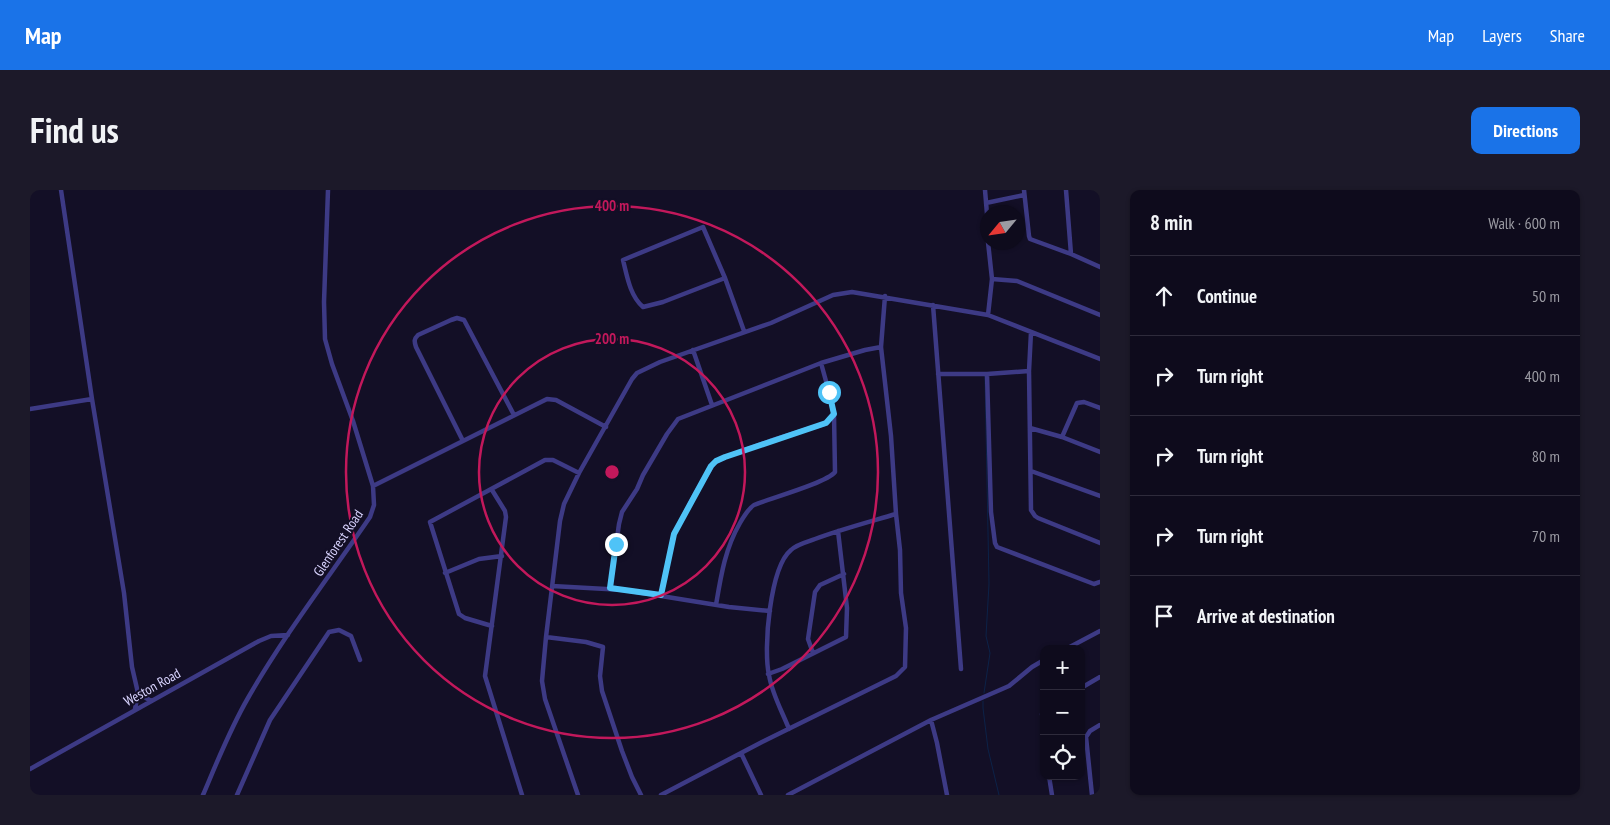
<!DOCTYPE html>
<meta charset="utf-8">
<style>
body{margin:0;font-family:"PT Sans Narrow",sans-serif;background:#1c1929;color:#f1f3f6}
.controls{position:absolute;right:15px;bottom:15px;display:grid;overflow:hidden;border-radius:10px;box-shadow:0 1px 4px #0004}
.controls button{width:45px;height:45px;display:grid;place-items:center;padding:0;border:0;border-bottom:1px solid #2e2b3b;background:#0e0b1c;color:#f1f3f6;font:25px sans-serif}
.compass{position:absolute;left:950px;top:15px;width:45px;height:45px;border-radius:50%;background:#0e0b1c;box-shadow:0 1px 4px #0004;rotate:241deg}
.stop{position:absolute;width:15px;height:15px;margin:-11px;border:4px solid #4fc3f7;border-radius:50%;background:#fff}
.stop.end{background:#4fc3f7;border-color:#fff;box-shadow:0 1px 5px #0008}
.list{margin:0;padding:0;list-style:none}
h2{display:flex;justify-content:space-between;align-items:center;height:65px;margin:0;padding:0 20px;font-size:21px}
h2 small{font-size:16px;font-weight:400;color:#9b9ba3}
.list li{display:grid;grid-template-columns:32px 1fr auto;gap:15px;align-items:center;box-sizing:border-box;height:80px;padding:0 20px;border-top:1px solid #2e2b3b}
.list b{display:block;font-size:19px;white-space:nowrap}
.list em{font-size:16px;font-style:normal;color:#9b9ba3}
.icon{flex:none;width:28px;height:28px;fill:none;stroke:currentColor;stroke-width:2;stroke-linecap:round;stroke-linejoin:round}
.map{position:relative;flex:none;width:1070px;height:605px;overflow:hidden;border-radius:10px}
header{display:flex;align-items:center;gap:30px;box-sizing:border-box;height:70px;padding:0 25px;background:#1a73e8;color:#fff}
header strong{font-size:24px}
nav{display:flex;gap:28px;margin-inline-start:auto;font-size:18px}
.intro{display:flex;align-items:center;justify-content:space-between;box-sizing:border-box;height:120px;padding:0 30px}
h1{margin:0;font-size:35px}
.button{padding:12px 22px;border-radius:10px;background:#1a73e8;color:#fff;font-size:18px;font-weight:700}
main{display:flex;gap:30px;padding:0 30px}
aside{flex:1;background:#0e0b1c;border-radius:10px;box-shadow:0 1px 4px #0004}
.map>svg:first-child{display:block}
</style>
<header>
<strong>Map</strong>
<nav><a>Map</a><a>Layers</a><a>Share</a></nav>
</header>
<div class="intro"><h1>Find us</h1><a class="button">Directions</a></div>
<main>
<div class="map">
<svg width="1070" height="605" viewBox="0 0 1070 605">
<rect width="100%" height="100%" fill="#130f26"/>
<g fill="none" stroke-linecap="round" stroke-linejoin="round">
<path stroke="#0c2248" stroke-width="1" d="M 954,503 L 960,463 L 956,446 L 959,394 L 955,186
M 953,511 L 953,518 L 958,559 L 969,605"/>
<path stroke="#3d3a85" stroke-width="4.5" d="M 31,0 L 62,209 L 94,403 L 102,477 L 108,503 L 105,519
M 955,0 L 958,36
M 994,0 L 999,46 L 1000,49 L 1041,64 L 1070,77
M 1036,0 L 1041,64
M 956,13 L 994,5
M 695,88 L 633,112 L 613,117 C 600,106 597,86 593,70 L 673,37 L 695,88 L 714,141
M 962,89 L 987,91 L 1070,125
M 903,115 L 931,479
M 958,125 L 962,89 L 958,52
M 1001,142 L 999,181 L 1001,320 L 1005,326 L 1008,328 L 1070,353
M 663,160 L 682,215
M 999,181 L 957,184 L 961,322 L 965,353 L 967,357 L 1064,394 L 1070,392
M 908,184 L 957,184
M 0,219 L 62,209
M 1000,238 L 1032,247 L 1070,262
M 1032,247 L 1047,213 L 1054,212 L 1070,218
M 433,251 L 386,157 C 384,151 384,149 388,145 L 421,130 L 427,128 L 434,130 L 484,225
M 1001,281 L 1070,306
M 343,296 L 517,209 L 526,210 L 576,237
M 462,300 L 475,321 L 476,327 L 455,486 L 492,605
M 415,383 L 449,369 L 472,366
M 522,396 L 594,400 L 699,417 L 740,421
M 580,398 L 589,334 L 592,322 L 607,299 L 613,285 L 637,244 L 648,229 L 791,173 L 835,160 L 851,157
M 631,405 L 644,344 L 666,302 L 684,273 L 695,267 L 740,251 L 794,234 L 798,231 L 804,224
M 686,415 C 691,385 695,359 710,333 C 714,326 718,319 724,315 C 741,308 796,293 805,282 L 804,224 L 799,202 L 791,173
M 462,436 L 435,428 L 429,424 L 400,332 L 515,270 L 523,270 L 549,283
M 516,447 L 556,452 L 573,457 L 570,486 L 572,501 L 592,561 L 602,587 L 611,605
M 1036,459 L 1070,441
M 783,463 L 778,449 L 785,402 L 790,395 L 814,384
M 738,484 L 752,479 L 816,447 L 817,418 L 808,341
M 1051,498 L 1070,487
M 108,503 L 121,511
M 1014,522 L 1012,524 L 1014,535
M 901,530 L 907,553 L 917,605
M 759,539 C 752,521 742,504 739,485 C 733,459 740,377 761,360 C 767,354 777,352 785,349 C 812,339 839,332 866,324
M 711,563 L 731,605
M 0,579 L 229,451 L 241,446 L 258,445
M 1019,586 L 1022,605
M 173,605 C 187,572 200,539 218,508 C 254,445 299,387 340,327 L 344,315 L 343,296 L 323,231 L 302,174 L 295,149 L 294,112 L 298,0
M 207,605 L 240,530 L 299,442 L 309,440 L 321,446 L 330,470
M 548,605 L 515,509 L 512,491 L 516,447 L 530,331 L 534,314 L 549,283 L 602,189 L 607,183 L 630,172 L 741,133 L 803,105 L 822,102 L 958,125 L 1070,169
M 631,605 L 732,552 L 866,486 L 875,477 L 876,438 L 871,403 L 870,360 L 866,324 L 861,246 L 851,157 L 855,106
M 758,605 L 901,530 L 979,496 L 1002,477 L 1014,470
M 1062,605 L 1056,547 L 1060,541 L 1070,535"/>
</g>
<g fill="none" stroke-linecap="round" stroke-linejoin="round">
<path stroke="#4fc3f7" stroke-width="6" d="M 586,354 L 580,398 L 631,405 L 644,344 L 681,276 L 686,271 L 695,267 L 796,233 L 804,224 L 799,202"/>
</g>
<g fill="none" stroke="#c2185b" stroke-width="2.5">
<circle cx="582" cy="282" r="133"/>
<circle cx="582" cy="282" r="266"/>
</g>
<g text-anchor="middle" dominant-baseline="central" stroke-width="4" stroke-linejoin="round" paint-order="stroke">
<g font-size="14" fill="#d9d4ff" stroke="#130f26">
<text transform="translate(308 353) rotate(-56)">Glenforest Road</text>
<text transform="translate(122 497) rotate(-29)">Weston Road</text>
</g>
</g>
<circle cx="582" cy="282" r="8" fill="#c2185b" stroke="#130f26" stroke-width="2.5"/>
<g font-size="15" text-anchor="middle" font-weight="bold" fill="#c2185b" stroke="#130f26" stroke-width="4" stroke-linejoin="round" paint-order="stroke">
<text x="582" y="21">400 m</text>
<text x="582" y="154">200 m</text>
</g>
</svg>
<div class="controls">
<button>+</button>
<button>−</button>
<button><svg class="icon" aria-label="locate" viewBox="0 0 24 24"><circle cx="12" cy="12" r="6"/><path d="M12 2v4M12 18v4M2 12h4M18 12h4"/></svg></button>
</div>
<svg class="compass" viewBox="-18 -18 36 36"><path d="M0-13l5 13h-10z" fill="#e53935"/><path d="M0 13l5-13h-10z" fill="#9b9ba3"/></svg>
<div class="stop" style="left:799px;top:202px"></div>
<div class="stop end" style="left:586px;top:354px"></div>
</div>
<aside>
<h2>8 min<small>Walk · 600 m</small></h2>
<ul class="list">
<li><svg class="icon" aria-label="ahead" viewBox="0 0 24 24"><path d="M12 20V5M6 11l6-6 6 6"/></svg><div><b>Continue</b></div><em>50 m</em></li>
<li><svg class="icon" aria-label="right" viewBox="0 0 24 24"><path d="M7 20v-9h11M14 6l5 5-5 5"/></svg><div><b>Turn right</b></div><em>400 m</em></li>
<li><svg class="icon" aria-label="right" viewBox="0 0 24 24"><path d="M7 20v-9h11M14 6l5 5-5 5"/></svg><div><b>Turn right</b></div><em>80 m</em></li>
<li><svg class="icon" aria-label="right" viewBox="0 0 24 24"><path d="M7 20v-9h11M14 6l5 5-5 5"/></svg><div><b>Turn right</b></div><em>70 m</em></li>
<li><svg class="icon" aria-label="arrive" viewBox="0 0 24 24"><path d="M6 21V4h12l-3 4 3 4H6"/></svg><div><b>Arrive at destination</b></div></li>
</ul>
</aside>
</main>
